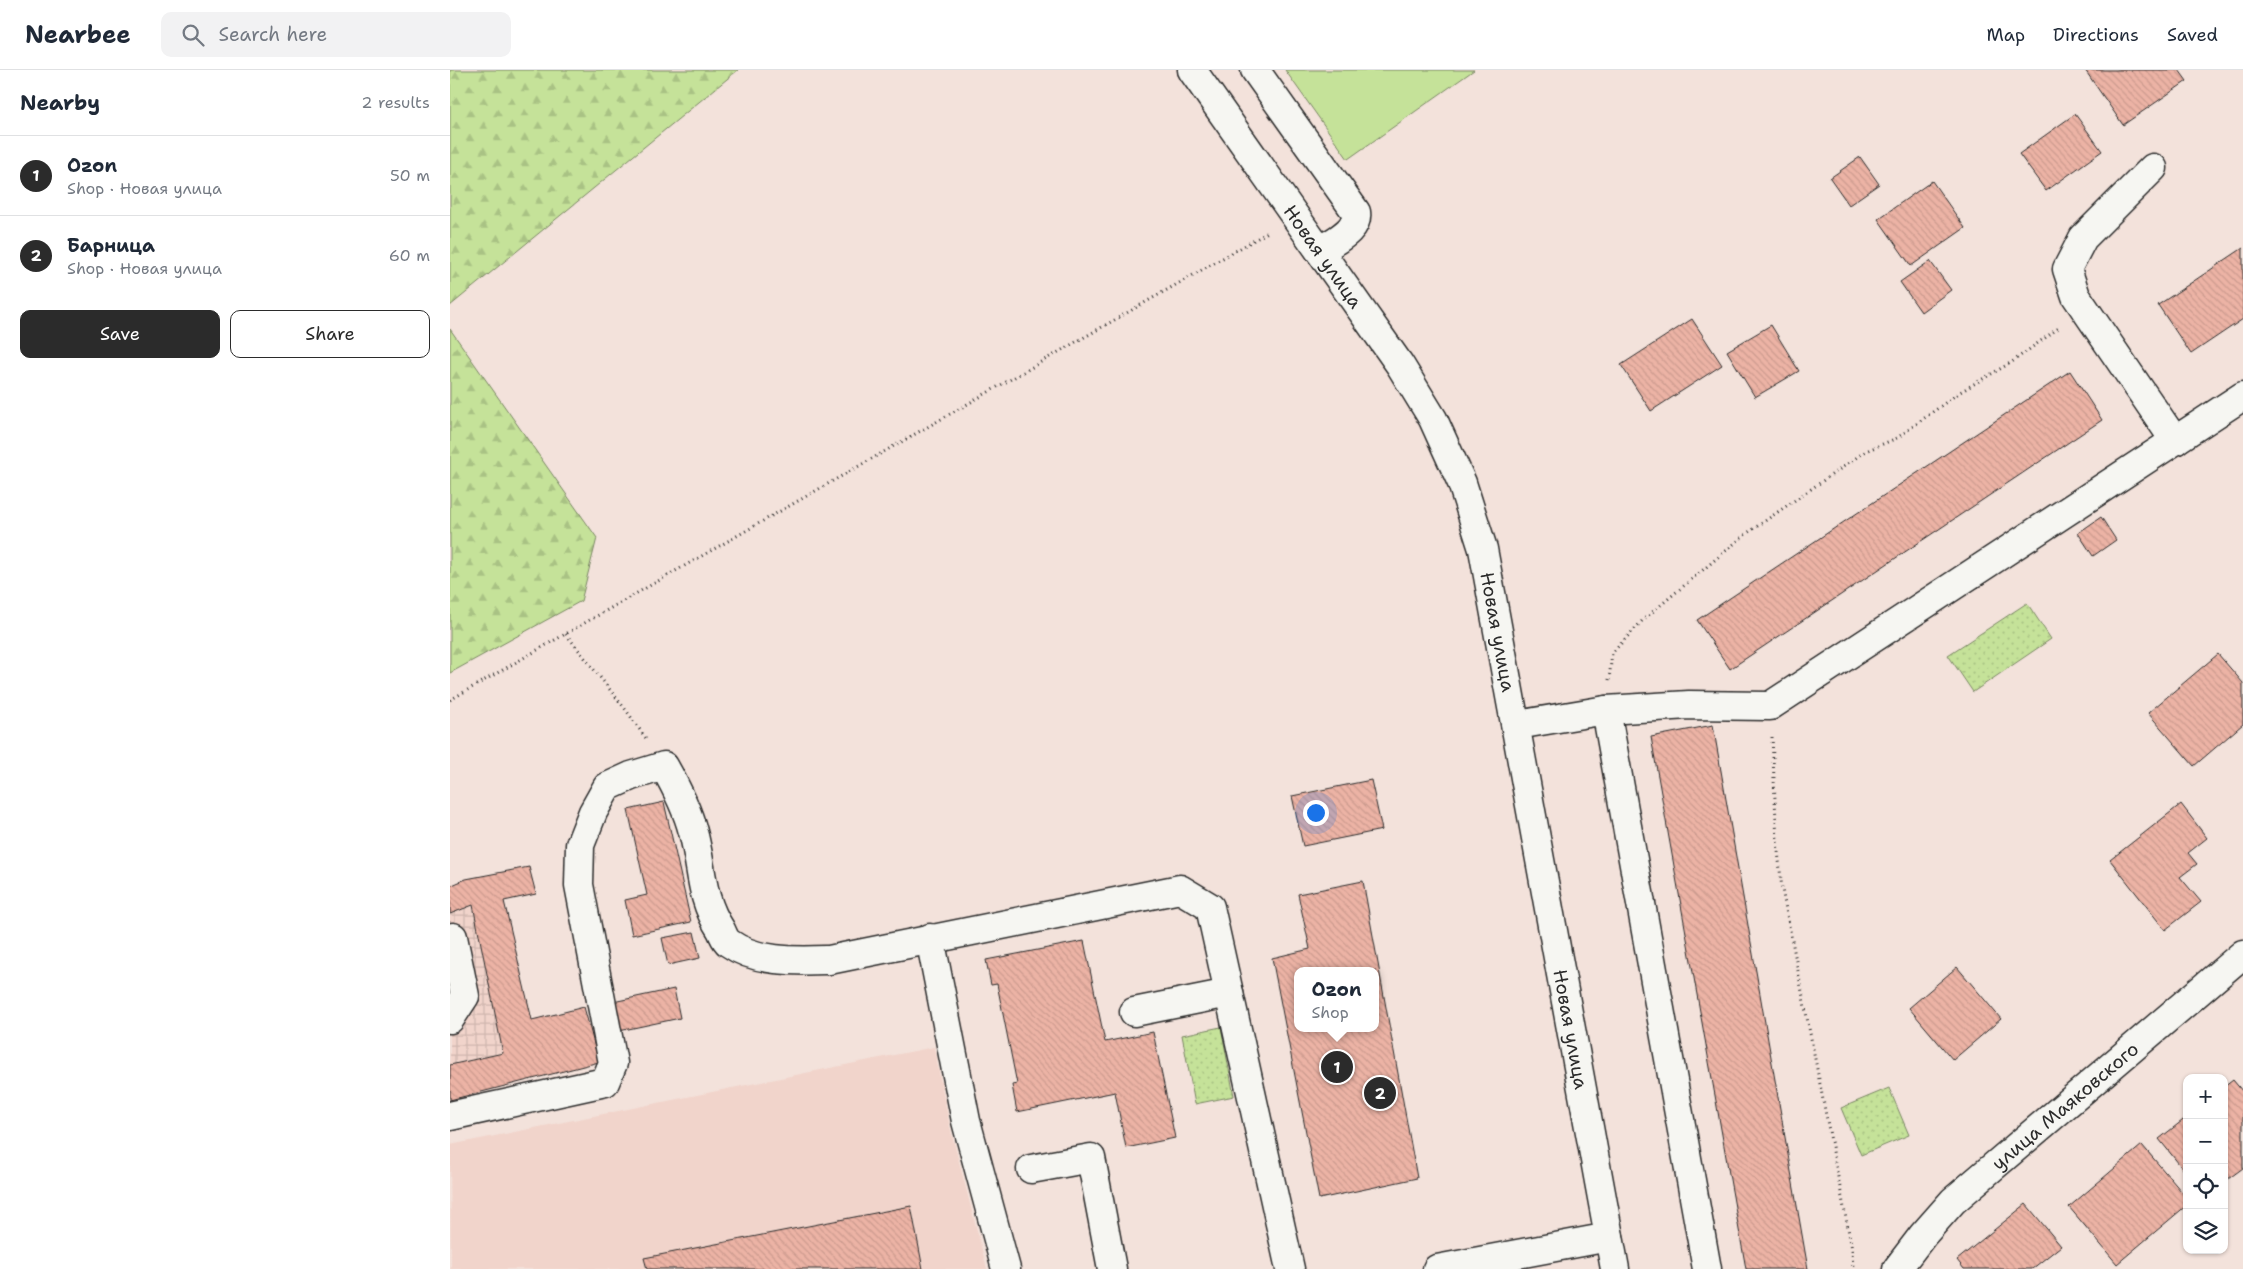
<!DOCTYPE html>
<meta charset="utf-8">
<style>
body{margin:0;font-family:"Shantell Sans",sans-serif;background:#f2f2f3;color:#1f2937}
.controls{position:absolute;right:15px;bottom:15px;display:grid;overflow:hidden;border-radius:10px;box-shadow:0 1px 4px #0004}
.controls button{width:45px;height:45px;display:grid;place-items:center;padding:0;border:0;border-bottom:1px solid #e0e1e3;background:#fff;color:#1f2937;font:25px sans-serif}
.you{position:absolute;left:865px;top:742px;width:18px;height:18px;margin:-12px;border:4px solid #fff;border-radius:50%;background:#1a73e8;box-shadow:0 0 0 8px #1a73e833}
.badge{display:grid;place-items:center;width:32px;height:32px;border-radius:50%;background:#2b2b2b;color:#fff;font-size:16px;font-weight:700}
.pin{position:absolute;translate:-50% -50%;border:2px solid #fff;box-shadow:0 1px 5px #0006}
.popup{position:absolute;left:844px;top:897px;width:85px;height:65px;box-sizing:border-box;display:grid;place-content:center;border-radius:10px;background:#fff;filter:drop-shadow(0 1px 4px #0005);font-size:16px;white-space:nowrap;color:#747a83}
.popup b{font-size:19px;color:#1f2937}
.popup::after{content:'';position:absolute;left:50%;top:100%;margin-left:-10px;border:10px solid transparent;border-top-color:#fff}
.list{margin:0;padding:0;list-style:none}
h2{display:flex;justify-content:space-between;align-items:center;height:65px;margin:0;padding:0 20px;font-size:21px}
h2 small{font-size:16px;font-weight:400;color:#747a83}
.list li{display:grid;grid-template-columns:32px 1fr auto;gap:15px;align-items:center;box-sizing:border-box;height:80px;padding:0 20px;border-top:1px solid #e0e1e3}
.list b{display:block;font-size:19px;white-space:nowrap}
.list p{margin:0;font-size:16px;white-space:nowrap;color:#747a83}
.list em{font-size:16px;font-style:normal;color:#747a83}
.actions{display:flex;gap:10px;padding:15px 20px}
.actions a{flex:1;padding:11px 0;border:1px solid #2b2b2b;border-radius:10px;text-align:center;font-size:18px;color:#2b2b2b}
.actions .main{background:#2b2b2b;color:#fff}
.icon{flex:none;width:28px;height:28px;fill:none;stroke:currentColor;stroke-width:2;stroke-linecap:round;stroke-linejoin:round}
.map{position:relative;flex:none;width:1793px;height:1199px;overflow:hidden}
header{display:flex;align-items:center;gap:30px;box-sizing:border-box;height:70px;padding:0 25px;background:#fff;border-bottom:1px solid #e0e1e3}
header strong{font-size:24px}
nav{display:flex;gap:28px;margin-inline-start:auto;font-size:18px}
.search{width:350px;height:45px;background:#f2f2f3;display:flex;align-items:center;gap:12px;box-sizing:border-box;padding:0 18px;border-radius:10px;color:#747a83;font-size:19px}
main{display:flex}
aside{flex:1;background:#fff}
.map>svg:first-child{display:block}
</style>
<header>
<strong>Nearbee</strong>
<div class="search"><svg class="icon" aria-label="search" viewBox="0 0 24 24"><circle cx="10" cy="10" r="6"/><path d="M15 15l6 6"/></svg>Search here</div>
<nav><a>Map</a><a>Directions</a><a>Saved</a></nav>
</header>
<main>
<aside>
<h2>Nearby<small>2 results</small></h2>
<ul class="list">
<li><span class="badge">1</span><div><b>Ozon</b><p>Shop · Новая улица</p></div><em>50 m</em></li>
<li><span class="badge">2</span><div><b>Барница</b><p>Shop · Новая улица</p></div><em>60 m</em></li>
</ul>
<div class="actions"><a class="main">Save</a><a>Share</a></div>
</aside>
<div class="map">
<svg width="1793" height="1199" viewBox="0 0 1793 1199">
<defs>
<pattern id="industrial-grid" width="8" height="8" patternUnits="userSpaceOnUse" patternTransform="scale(1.25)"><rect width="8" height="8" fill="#f1d4cb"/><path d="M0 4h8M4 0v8" fill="none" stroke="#cfb6ae"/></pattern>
<pattern id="grass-dots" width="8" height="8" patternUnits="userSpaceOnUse" patternTransform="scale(1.25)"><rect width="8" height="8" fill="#c5e299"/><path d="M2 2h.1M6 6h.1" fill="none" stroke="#a9c284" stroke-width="1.8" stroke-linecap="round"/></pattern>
<pattern id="forest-firs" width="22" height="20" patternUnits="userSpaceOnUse" patternTransform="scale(1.25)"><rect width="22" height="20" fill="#c5e299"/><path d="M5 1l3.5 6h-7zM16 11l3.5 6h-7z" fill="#a9c284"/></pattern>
<pattern id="building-back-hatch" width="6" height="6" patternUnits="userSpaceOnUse" patternTransform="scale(1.25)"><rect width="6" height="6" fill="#ecb3a5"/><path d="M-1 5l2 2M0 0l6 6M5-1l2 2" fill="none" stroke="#cb9a8e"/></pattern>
</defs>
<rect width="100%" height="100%" fill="#f3e2db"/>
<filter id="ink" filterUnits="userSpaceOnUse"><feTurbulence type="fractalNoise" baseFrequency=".02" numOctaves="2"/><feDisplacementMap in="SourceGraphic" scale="10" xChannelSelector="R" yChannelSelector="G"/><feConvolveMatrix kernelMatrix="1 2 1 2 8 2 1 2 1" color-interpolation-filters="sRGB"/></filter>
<g filter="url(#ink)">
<path fill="#f1d4cb" d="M 484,977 L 500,1057 L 537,1199 L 1,1199 L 0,1075 Z"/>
<path fill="url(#industrial-grid)" d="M 23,835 L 53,983 L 0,995 L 0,844 Z"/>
<path fill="url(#grass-dots)" stroke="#788662" d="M 1577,533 L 1601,569 L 1523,622 L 1498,585 Z
M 771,957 L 784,1026 L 745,1034 L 732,965 Z
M 1439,1018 L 1459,1065 L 1411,1085 L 1391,1038 Z"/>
<path fill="url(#forest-firs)" stroke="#788662" d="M 0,0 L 288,0 L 0,236 Z
M 0,259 L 147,468 L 131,531 L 0,603 Z"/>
<path fill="#c5e299" stroke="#788662" d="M 835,0 L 1024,0 L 898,89 Z"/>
<path fill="url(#building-back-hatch)" stroke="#2b2b2b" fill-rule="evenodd" d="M 1635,0 L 1729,0 L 1737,11 L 1673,55 Z
M 1625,44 L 1652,81 L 1596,121 L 1569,84 Z
M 1410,87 L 1429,114 L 1399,135 L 1380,108 Z
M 1482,111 L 1515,158 L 1461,196 L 1428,149 Z
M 1793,178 L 1793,249 L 1741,284 L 1708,235 Z
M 1480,191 L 1501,220 L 1471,242 L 1450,212 Z
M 1242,249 L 1272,295 L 1201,341 L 1171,295 Z
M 1321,255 L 1349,301 L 1305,327 L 1277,281 Z
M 1620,301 L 1652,350 L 1280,599 L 1247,550 Z
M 1651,447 L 1666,470 L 1643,486 L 1628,463 Z
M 1768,584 L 1793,613 L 1793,654 L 1744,696 L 1698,643 Z
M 1263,655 L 1358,1199 L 1296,1199 L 1201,667 Z
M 921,710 L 932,760 L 853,776 L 842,726 Z
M 214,732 L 241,852 L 182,865 L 175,830 L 197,825 L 178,740 Z
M 1731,734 L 1757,768 L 1738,783 L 1747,794 L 1730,807 L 1751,832 L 1715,860 L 1660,790 Z
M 79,797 L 86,824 L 54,831 L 82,950 L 134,937 L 149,992 L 0,1030 L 0,995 L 53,983 L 23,835 L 0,844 L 0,816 L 16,809 Z
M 913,811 L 967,1108 L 869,1129 L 822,888 L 860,879 L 848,824 ZM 848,901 L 926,901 L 926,958 L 848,958 Z
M 244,862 L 250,888 L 218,895 L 212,868 Z
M 634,871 L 655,972 L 703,962 L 725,1068 L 676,1078 L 665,1022 L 567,1042 L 562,1015 L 567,1014 L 547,914 L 541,915 L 536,890 Z
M 1507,897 L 1551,949 L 1503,990 L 1459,938 Z
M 224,919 L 230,948 L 169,961 L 163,932 Z
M 1783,1010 L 1793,1022 L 1793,1098 L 1774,1112 L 1774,1017 Z
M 1737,1047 L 1737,1104 L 1709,1069 Z
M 1692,1075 L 1737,1128 L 1737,1135 L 1667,1194 L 1619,1137 Z
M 1576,1134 L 1611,1176 L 1582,1199 L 1514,1199 L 1507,1190 Z
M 461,1136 L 473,1199 L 197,1199 L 194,1188 Z"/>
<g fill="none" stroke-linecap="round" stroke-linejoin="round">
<defs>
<g id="minor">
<path id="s1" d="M 742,0 L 950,295 L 983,349 L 1012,413 L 1033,479 L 1165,1199"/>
<path d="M 805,0 L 906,142 C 909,161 883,171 870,181"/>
<path d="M 1703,98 L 1633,168 L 1617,199 L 1626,226 L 1725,371"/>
<path d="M 1156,640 L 1257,1199"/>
<path d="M 1067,655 L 1156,640 L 1239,635 L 1320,636 L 1793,326"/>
<path d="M 480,868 L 516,1051 L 556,1199"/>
<path d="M 684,942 L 779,923"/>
<path d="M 0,949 L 15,926 L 3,867"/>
<path d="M 0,1046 L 155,1012 L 163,993 L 129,815 L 130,775 L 143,742 L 157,717 L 181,706 L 214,696 C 226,717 237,738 243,762 C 253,798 249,826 271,860 C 273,864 275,870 279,873 C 307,893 347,891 379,890 L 730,819 L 760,837 L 840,1199"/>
<path d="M 581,1099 L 641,1088 L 662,1199"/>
<path d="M 987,1199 L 1159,1167"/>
<path id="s2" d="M 1447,1199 L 1473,1165 L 1503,1131 L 1793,884"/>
</g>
</defs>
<use href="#minor" stroke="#2b2b2b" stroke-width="31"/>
<path stroke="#2b2b2b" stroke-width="3" stroke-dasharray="1 4" stroke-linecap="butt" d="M 116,564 L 176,640 L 197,670
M 1159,610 L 1162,583 L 1194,549 L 1296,464 L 1416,381 L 1447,368 L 1510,322 L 1562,292 L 1610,257
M 0,630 L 820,161
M 1322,667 L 1327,771 L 1332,819 L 1402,1179 L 1403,1199"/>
<use href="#minor" stroke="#f6f6f2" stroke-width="28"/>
</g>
</g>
<g text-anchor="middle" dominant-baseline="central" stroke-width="4" stroke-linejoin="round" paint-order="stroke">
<g font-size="19" fill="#2b2b2b" stroke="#f6f6f2">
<text stroke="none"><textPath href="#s1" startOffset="228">Новая улица</textPath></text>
<text stroke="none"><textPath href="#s1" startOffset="648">Новая улица</textPath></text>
<text stroke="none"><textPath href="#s1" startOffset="1052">Новая улица</textPath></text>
<text stroke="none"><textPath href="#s2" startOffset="235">улица Маяковского</textPath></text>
</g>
</g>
</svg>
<div class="controls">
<button>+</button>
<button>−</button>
<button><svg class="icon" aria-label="locate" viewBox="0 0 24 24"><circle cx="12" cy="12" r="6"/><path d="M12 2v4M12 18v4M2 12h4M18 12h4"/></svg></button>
<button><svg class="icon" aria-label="layers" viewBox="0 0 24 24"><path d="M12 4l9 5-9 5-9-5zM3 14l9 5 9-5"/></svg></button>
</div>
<div class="you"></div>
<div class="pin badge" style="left:887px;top:997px">1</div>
<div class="popup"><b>Ozon</b>Shop</div>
<div class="pin badge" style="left:930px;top:1023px">2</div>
</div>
</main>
